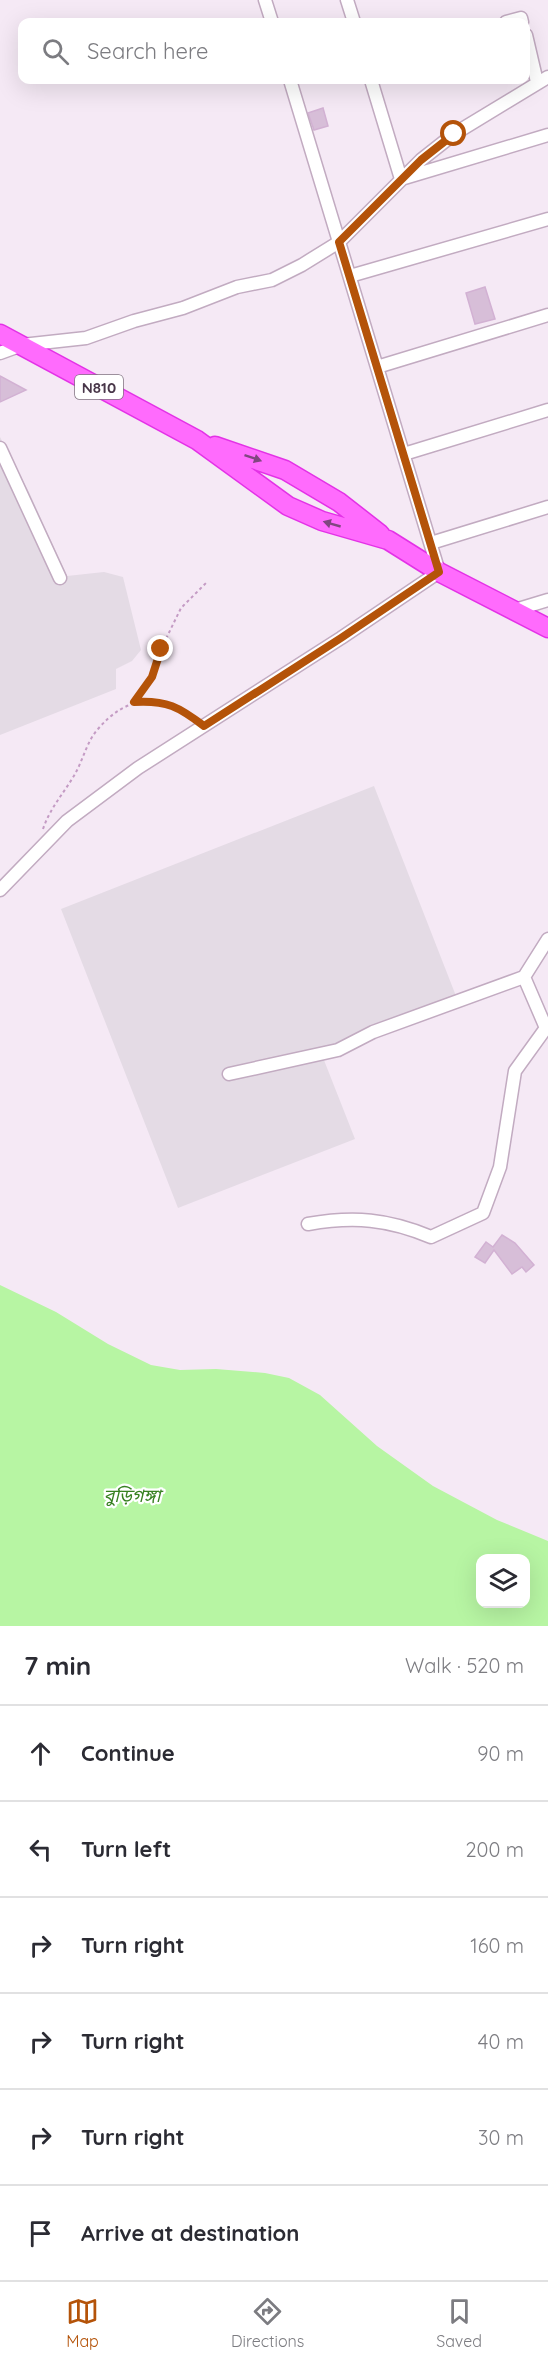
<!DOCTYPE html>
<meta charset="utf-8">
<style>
body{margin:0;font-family:Quicksand,"Noto Sans Bengali",sans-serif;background:#f7f7f7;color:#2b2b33}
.controls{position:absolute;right:18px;bottom:18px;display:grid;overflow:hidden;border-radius:12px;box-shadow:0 6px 24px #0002}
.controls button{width:54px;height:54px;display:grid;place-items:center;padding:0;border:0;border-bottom:2px solid #e1e1e2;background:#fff;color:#2b2b33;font:30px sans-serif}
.stop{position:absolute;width:18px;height:18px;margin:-14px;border:4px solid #b45309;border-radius:50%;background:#fff}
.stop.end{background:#b45309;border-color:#fff;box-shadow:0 2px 6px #0008}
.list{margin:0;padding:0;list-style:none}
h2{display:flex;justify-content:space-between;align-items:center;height:78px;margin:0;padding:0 24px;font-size:26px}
h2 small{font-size:20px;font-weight:400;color:#7c7c81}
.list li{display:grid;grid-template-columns:39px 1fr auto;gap:18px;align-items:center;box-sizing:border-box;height:96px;padding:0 24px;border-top:2px solid #e1e1e2}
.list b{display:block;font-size:22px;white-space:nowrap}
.list em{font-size:20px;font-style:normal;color:#7c7c81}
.icon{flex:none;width:33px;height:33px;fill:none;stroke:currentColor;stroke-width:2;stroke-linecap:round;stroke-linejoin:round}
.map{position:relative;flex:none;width:548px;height:1626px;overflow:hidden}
.search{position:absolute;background:#fff;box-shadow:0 6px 24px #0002;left:18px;right:18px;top:18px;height:66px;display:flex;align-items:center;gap:15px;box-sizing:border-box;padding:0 21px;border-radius:12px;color:#7c7c81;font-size:22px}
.sheet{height:654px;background:#fff}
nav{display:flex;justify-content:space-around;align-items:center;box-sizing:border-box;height:84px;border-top:2px solid #e1e1e2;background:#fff;font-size:16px;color:#7c7c81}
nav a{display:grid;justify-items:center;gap:3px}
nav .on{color:#b45309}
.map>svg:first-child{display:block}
</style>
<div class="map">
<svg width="548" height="1626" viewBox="0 0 548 1626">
<rect width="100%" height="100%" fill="#f5e9f5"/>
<path fill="#e4dbe5" d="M 0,437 L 29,492 L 67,576 L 104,572 L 123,577 L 141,650 L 132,661 L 116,669 L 116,689 L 0,735 Z
M 374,786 L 456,996 L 320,1050 L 355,1139 L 178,1208 L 61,909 Z"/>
<path fill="#b7f5a3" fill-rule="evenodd" d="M 0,1285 L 56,1312 L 108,1344 L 151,1365 L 180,1370 L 216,1369 L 265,1373 L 289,1378 L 320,1395 L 377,1446 L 433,1486 L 497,1520 L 548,1541 L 548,1626 L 0,1626 ZM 480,1558 L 526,1558 L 526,1604 L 480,1604 Z"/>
<path fill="#d7bed8" stroke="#d2b1d3" stroke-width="1.5" d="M 323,108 L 328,126 L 314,130 L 308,113 Z
M 485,287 L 495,319 L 475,324 L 466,293 Z
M 0,376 L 26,390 L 0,402 Z
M 502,1235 L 515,1243 L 534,1265 L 526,1272 L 522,1267 L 512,1274 L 494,1250 L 485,1263 L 475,1257 L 486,1242 L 493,1247 Z"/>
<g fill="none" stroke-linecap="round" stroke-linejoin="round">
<defs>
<path id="minor" d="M 265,0 L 272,22
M 347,0 L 354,22
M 506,22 L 521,18 L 522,22
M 526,35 L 537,82
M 371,80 L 401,179 L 548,135
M 350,276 L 548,219
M 0,353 L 22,345 L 86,338 L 134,321 L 183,308 L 237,287 L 272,280 L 302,265 L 339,242 L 421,160 L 454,134 L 548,77
M 377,367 L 548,315
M 0,448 L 60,578
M 404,454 L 548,410
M 431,543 L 548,507
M 515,610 L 548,600
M 0,890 L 67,821 L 138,768 L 341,638 L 439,572 L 290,80
M 229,1074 L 338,1050 L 373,1032 L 524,977 L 548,939
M 308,1224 C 354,1216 388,1219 431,1237 L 483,1213 L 500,1167 L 515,1071 L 546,1028 L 524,977"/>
<path id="highway" d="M 0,334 L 197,440 L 288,506 L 322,521 L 388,540 L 439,572 L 548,628
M 215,446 L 285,470 L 339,502 L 380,534"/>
</defs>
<use href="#minor" stroke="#c2abc1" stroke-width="15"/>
<use href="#highway" stroke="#e332e6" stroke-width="21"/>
<path stroke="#c49bc4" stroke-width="2" stroke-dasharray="3 3" stroke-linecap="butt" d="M 134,702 L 152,677 L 161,649 L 181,608 L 208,581
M 43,829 C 50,808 64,793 75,774 C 83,760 87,741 98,729 C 126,696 160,692 194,718"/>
<use href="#minor" stroke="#fff" stroke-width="12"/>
<use href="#highway" stroke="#ff6bfd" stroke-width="18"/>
</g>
<defs><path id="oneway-solid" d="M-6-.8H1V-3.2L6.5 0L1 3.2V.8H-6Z" transform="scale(1.5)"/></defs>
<g fill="#804780">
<use href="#oneway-solid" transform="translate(253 458) rotate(19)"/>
<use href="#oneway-solid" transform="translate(332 524) rotate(-164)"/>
</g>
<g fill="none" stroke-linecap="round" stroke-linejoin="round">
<path stroke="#b45309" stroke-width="8" d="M 161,649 L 152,677 L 134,702 C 167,700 179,707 204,726 L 341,638 L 439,572 L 339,242 L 421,160 L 454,134"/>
</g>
<g text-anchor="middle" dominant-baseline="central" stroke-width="4.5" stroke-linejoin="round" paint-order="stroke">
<rect fill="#fff" stroke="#807380" stroke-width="1.5" x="75" y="375" width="48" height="24" rx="4.5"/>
<g font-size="15" font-weight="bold" fill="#49374a">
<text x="99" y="387">N810</text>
</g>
<g font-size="18" font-style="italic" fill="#378121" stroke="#fff">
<text x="132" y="1495">বুড়িগঙ্গা</text>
</g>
</g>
</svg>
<div class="controls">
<button><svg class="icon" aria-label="layers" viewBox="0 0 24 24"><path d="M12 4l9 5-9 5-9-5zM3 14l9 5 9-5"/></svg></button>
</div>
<div class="stop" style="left:454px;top:134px"></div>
<div class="stop end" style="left:161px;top:649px"></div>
<div class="search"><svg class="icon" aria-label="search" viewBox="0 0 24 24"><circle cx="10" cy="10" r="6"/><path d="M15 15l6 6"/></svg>Search here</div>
</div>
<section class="sheet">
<h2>7 min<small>Walk · 520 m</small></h2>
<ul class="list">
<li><svg class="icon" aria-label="ahead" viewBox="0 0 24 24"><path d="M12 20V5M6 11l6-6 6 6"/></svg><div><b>Continue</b></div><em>90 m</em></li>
<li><svg class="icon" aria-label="left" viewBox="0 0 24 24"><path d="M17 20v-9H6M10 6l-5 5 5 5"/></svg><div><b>Turn left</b></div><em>200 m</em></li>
<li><svg class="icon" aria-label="right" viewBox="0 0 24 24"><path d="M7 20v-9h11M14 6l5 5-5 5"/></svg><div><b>Turn right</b></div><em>160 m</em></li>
<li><svg class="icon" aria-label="right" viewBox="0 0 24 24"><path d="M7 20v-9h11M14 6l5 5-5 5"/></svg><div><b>Turn right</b></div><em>40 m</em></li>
<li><svg class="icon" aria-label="right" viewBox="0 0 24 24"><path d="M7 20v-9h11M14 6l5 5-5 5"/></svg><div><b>Turn right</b></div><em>30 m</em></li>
<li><svg class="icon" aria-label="arrive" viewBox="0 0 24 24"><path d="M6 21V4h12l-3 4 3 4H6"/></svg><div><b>Arrive at destination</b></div></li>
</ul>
</section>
<nav>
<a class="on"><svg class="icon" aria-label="map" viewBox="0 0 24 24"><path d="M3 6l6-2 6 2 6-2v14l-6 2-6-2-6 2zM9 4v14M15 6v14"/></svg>Map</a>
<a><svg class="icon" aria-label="directions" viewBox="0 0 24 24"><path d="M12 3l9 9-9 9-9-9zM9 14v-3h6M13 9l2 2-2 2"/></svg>Directions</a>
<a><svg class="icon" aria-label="saved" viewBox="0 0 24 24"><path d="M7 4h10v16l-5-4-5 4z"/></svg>Saved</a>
</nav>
